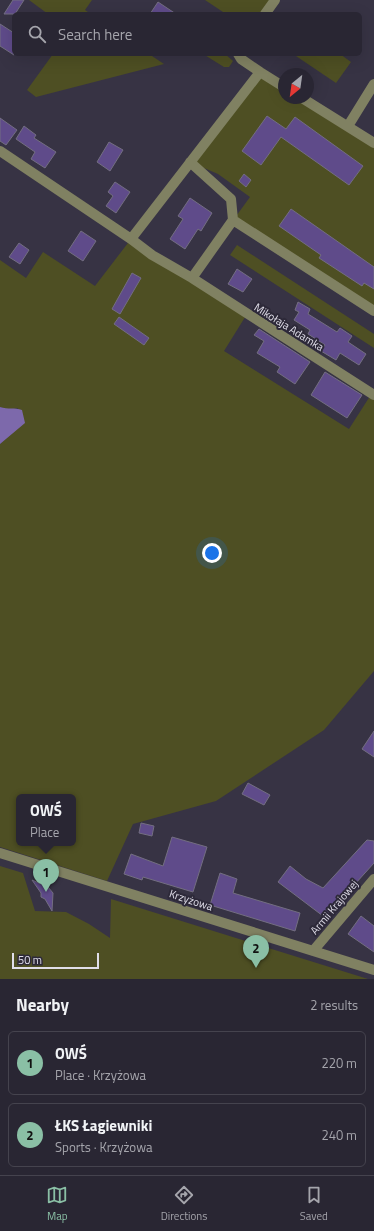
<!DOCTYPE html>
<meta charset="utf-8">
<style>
body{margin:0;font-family:"Titillium Web",sans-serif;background:#35323f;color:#f1f3f6}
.compass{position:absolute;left:278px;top:68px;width:36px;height:36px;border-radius:50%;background:#292633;box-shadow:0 4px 16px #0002;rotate:209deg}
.scale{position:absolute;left:12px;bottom:10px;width:87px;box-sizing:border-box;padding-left:4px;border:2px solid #e0dee9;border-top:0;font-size:11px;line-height:14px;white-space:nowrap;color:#e0dee9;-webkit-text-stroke:3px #2d2939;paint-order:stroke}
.you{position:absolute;left:212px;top:553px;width:14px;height:14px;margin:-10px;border:3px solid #fff;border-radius:50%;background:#1a73e8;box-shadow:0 0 0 6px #1a73e833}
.badge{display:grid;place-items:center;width:26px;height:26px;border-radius:50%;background:#8abfa5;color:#111;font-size:13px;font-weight:700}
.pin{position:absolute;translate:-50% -33px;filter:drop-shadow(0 1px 2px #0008)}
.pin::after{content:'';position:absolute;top:21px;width:14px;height:12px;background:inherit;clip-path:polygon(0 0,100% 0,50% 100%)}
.popup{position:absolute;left:16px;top:794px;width:60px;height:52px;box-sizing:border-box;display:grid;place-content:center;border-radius:6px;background:#292633;filter:drop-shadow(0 1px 3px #0005);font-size:13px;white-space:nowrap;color:#a5a5ac}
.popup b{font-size:15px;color:#f1f3f6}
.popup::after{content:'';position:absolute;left:50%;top:100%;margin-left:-8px;border:8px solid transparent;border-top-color:#292633}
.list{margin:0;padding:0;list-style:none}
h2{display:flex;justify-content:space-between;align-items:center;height:52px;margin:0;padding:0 16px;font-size:17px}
h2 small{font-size:13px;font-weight:400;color:#a5a5ac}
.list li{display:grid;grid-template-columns:26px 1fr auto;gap:12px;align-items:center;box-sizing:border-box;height:64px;margin:0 8px 8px;padding:0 8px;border:1px solid #45434e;border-radius:6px}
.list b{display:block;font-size:15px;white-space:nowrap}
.list p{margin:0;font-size:13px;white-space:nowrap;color:#a5a5ac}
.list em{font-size:13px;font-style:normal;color:#a5a5ac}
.icon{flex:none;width:22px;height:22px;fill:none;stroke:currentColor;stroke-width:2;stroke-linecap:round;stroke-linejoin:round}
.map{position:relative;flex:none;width:374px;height:979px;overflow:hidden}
.search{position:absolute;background:#292633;box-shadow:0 4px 16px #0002;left:12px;right:12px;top:12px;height:44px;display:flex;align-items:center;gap:10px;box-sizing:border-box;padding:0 14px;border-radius:6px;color:#a5a5ac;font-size:15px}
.sheet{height:196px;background:#292633}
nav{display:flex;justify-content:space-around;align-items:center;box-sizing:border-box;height:56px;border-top:1px solid #45434e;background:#292633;font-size:11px;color:#a5a5ac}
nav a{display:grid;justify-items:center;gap:2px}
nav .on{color:#8abfa5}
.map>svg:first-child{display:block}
</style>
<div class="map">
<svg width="374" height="979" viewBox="0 0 374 979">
<rect width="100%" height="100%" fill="#373344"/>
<path fill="#4e4f23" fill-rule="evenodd" d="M 29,0 L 92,0 L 85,10 L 91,14 L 48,14 Z
M 205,0 L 271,0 L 261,14 L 226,14 Z
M 53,54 L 149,54 L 164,64 L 36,97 L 27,90 Z
M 203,54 L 225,54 L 233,61 L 229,67 L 224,67 Z
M 293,54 L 340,54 L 351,62 L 336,83 Z
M 260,72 L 284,87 L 284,98 L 302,98 L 374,143 L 374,311 L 234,219 L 250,197 L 218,174 L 190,162 Z
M 131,239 L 247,314 L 224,351 L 349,429 L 372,393 L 374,395 L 374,671 L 324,730 L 216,801 L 133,824 L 107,881 L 0,847 L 0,444 L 11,434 L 18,408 L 9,410 L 0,407 L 0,260 L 26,278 L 43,252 L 95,286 ZM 19,797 L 73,797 L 73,843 L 19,843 Z
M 237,245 L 374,334 L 374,348 L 230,255 Z
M 0,866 L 23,873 L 35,911 L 66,912 L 89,924 L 110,938 L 111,899 L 368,979 L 0,979 Z"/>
<path fill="#7d69ab" d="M 0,407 C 8,410 15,407 22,410 L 25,423 L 0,444 Z"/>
<path fill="#5f4b8a" stroke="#736e81" d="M 13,0 L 24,0 L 15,14 L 4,14 Z
M 158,2 L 176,14 L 150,14 Z
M 0,24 L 14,33 L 14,55 L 0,46 Z
M 267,116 L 286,129 L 295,117 L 363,166 L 349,185 L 281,137 L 261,165 L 242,151 Z
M 0,118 L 17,130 L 6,145 L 0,141 Z
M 24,126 L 36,135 L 34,138 L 56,152 L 45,168 L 31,159 L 35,152 L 16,139 Z
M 109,142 L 123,150 L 110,171 L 97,162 Z
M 244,174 L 251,180 L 246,187 L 239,181 Z
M 115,182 L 130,192 L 116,213 L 106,206 L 113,196 L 108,192 Z
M 190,198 L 212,213 L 201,231 L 198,229 L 185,249 L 170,239 L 183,219 L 178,216 Z
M 291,209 L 374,267 L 374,289 L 364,283 L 362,286 L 319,258 L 321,255 L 279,226 Z
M 81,231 L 96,241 L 83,261 L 68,251 Z
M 19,243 L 29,250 L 20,264 L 9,257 Z
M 237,269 L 252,279 L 243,292 L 228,284 Z
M 132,273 L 141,278 L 120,314 L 112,309 Z
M 298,302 L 310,309 L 308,314 L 337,332 L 340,328 L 352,336 L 348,342 L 366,354 L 359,365 L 340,353 L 336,360 L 321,351 L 325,345 L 308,334 L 310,330 L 294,320 L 299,312 L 295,310 Z
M 119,317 L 149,338 L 144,345 L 114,324 Z
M 259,329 L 310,362 L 295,384 L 277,372 L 280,367 L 257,353 L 264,341 L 254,335 Z
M 325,372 L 362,395 L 347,418 L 311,395 Z
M 374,731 L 374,757 L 362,749 Z
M 248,783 L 270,795 L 264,805 L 242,794 Z
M 141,823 L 154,826 L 152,836 L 139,833 Z
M 172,837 L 207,847 L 193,892 L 143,877 L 142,880 L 124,874 L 131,854 L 163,866 Z
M 367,840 L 374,841 L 374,863 L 327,915 L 323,916 L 278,882 L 290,866 L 306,879 L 323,888 Z
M 220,873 L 237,879 L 233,893 L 300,913 L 295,931 L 210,905 Z
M 32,880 L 48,887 L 53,893 L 52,911 L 45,899 L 41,897 L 41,893 Z
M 361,916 L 374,926 L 374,952 L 348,934 Z"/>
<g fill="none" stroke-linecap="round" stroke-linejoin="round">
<path stroke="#808162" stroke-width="10" d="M 265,14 L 275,0
M 238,54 L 241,59 L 260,72
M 302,98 L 374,143
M 348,126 L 374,84
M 0,151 L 131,239 L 260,72 L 284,87
M 190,162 L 231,199 L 233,220 L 192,278
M 233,220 L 374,311
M 131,239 L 152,255 L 192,278 L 374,395
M 0,853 L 374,970
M 313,951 L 374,879"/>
</g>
<g text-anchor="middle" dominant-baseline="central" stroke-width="4" stroke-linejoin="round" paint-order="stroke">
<g font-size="11" fill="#e0dee9" stroke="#2d2939">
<text transform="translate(289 327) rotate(32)">Mikołaja Adamka</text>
<text transform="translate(191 900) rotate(18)">Krzyżowa</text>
<text transform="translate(334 907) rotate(-50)">Armii Krajowej</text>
</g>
</g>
</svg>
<svg class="compass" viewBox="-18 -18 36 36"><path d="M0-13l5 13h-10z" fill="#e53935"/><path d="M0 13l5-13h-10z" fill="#a5a5ac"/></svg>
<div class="scale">50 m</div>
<div class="you"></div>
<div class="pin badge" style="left:46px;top:892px">1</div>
<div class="popup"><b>OWŚ</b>Place</div>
<div class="pin badge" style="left:256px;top:968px">2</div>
<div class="search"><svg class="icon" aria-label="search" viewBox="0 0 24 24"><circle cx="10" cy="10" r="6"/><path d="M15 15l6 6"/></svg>Search here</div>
</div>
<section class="sheet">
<h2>Nearby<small>2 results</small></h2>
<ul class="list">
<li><span class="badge">1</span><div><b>OWŚ</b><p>Place · Krzyżowa</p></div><em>220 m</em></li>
<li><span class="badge">2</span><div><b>ŁKS Łagiewniki</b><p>Sports · Krzyżowa</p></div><em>240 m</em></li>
</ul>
</section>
<nav>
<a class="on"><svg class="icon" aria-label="map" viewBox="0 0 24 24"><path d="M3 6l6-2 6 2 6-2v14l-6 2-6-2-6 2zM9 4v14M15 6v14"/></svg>Map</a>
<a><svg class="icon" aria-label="directions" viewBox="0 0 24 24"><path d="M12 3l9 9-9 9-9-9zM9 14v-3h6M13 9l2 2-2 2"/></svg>Directions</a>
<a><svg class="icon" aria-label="saved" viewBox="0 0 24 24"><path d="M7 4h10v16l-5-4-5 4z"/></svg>Saved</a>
</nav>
